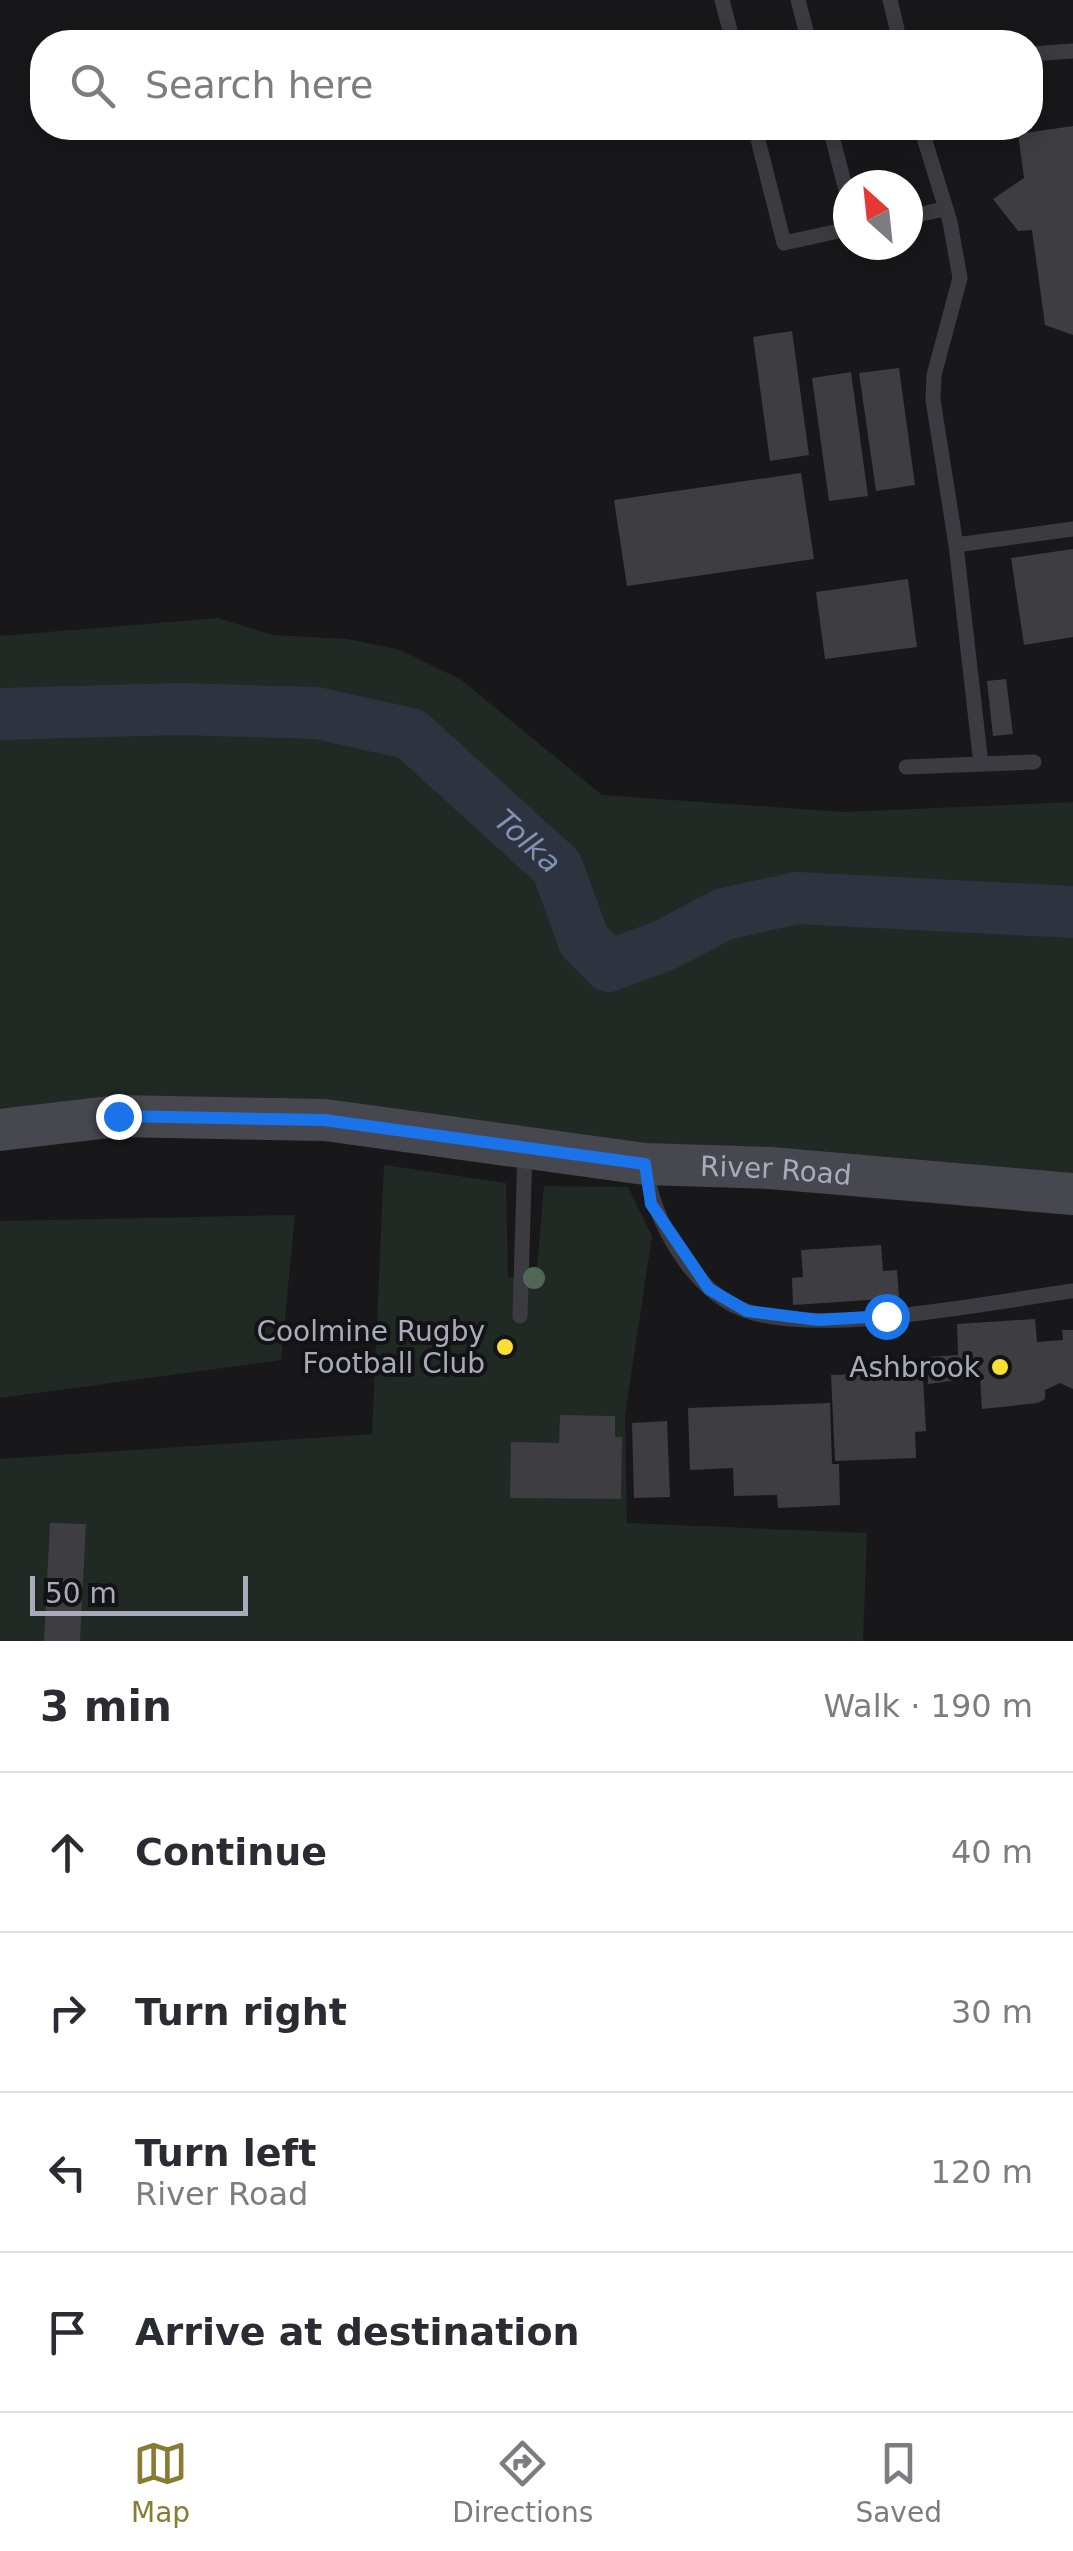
<!DOCTYPE html>
<meta charset="utf-8">
<style>
body{margin:0;font-family:"DejaVu Sans",sans-serif;background:#f7f7f7;color:#2b2b33}
.compass{position:absolute;left:833px;top:170px;width:90px;height:90px;border-radius:50%;background:#fff;box-shadow:0 5px 25px #0003;rotate:333deg}
.scale{position:absolute;left:30px;bottom:25px;width:218px;box-sizing:border-box;padding-left:10px;border:5px solid #aaabba;border-top:0;font-size:28px;line-height:35px;white-space:nowrap;color:#aaabba;-webkit-text-stroke:8px #131315;paint-order:stroke}
.stop{position:absolute;width:30px;height:30px;margin:-22px;border:8px solid #1a73e8;border-radius:50%;background:#fff}
.stop.end{background:#1a73e8;border-color:#fff;box-shadow:0 2px 10px #0008}
.list{margin:0;padding:0;list-style:none}
h2{display:flex;justify-content:space-between;align-items:center;height:130px;margin:0;padding:0 40px;font-size:42px}
h2 small{font-size:32px;font-weight:400;color:#7c7c81}
.list li{display:grid;grid-template-columns:65px 1fr auto;gap:30px;align-items:center;box-sizing:border-box;height:160px;padding:0 40px;border-top:2px solid #e1e1e2}
.list b{display:block;font-size:38px;white-space:nowrap}
.list p{margin:0;font-size:32px;white-space:nowrap;color:#7c7c81}
.list em{font-size:32px;font-style:normal;color:#7c7c81}
.icon{flex:none;width:55px;height:55px;fill:none;stroke:currentColor;stroke-width:2;stroke-linecap:round;stroke-linejoin:round}
.map{position:relative;flex:none;width:1073px;height:1641px;overflow:hidden}
.search{position:absolute;background:#fff;box-shadow:0 5px 25px #0003;left:30px;right:30px;top:30px;height:110px;display:flex;align-items:center;gap:25px;box-sizing:border-box;padding:0 35px;border-radius:40px;color:#7c7c81;font-size:38px}
.sheet{height:770px;background:#fff}
nav{display:flex;justify-content:space-around;align-items:center;box-sizing:border-box;height:140px;border-top:2px solid #e1e1e2;background:#fff;font-size:28px;color:#7c7c81}
nav a{display:grid;justify-items:center;gap:5px}
nav .on{color:#877c33}
.map>svg:first-child{display:block}
</style>
<div class="map">
<svg width="1073" height="1641" viewBox="0 0 1073 1641">
<rect width="100%" height="100%" fill="#18181a"/>
<path fill="#202923" d="M 218,618 L 273,635 L 348,639 L 400,650 L 460,679 L 602,795 L 843,812 L 1073,802 L 1073,1176 L 638,1151 L 266,1097 L 0,1108 L 0,636 Z
M 384,1165 L 506,1183 L 508,1277 L 536,1280 L 544,1186 L 628,1187 L 652,1236 L 625,1415 L 627,1523 L 867,1533 L 863,1641 L 0,1641 L 0,1459 L 372,1434 Z
M 295,1215 L 281,1360 L 0,1398 L 0,1221 Z"/>
<g fill="none" stroke-linecap="round" stroke-linejoin="round">
<path stroke="#2d333f" stroke-width="52" id="s1" d="M 0,714 L 180,709 L 317,713 L 411,734 L 557,867 L 584,941 L 609,966 L 665,945 L 724,914 L 797,898 L 1073,912"/>
</g>
<path fill="#3e3d42" d="M 1073,126 L 1073,335 L 1045,325 L 1032,230 L 1018,231 L 993,199 L 1024,178 L 1018,134 Z
M 792,331 L 809,455 L 770,461 L 753,337 Z
M 899,368 L 915,485 L 876,491 L 859,373 Z
M 851,372 L 868,496 L 829,501 L 812,378 Z
M 801,473 L 814,559 L 627,586 L 614,500 Z
M 1073,549 L 1073,637 L 1024,645 L 1011,558 Z
M 908,579 L 917,647 L 825,659 L 816,592 Z
M 1006,679 L 1013,734 L 993,736 L 987,681 Z
M 881,1245 L 883,1271 L 897,1270 L 899,1298 L 793,1305 L 792,1278 L 803,1277 L 801,1250 Z
M 1035,1319 L 1037,1342 L 1063,1340 L 1062,1330 L 1073,1330 L 1073,1389 L 1060,1383 L 1045,1390 L 1045,1399 L 1038,1403 L 982,1409 L 980,1377 L 928,1384 L 927,1357 L 958,1355 L 957,1324 Z
M 860,1374 L 860,1380 L 923,1378 L 926,1431 L 915,1432 L 916,1458 L 835,1461 L 831,1375 Z
M 830,1403 L 832,1464 L 839,1464 L 840,1505 L 778,1508 L 777,1495 L 734,1496 L 733,1468 L 690,1470 L 688,1408 Z
M 560,1415 L 615,1416 L 615,1437 L 622,1437 L 621,1499 L 510,1498 L 511,1442 L 559,1443 Z
M 667,1421 L 670,1497 L 634,1498 L 632,1423 Z
M 50,1523 L 86,1524 L 80,1641 L 44,1641 Z"/>
<g fill="none" stroke-linecap="round" stroke-linejoin="round">
<path stroke="#3b3b41" stroke-width="15" d="M 722,0 L 733,42
M 798,0 L 809,42
M 890,0 L 900,42
M 1030,54 L 1073,51
M 755,128 L 784,243 L 848,229
M 830,128 L 848,198
M 921,128 L 950,222 L 960,278 L 934,375 L 933,400 L 956,545 L 981,764
M 908,217 L 944,209
M 956,545 L 1073,529
M 906,767 L 1034,762
M 646,1168 C 654,1221 692,1292 747,1311 C 823,1337 990,1302 1073,1291
M 520,1316 L 525,1150"/>
<path stroke="#47474f" stroke-width="42" id="s2" d="M 0,1130 L 118,1116 L 325,1120 L 645,1164 L 770,1168 L 1073,1194"/>
</g>
<circle fill="#526658" cx="534" cy="1278" r="11"/>
<g fill="none" stroke-linecap="round" stroke-linejoin="round">
<path stroke="#1a73e8" stroke-width="12" d="M 118,1116 L 324,1120 L 645,1164 L 651,1204 L 709,1289 L 747,1311 L 818,1320 L 886,1316"/>
</g>
<g fill="#f7df34" stroke="#131315" stroke-width="4">
<circle cx="505" cy="1347" r="10"/>
<circle cx="1000" cy="1367" r="10"/>
</g>
<g text-anchor="middle" dominant-baseline="central" stroke-width="8" stroke-linejoin="round" paint-order="stroke">
<g font-size="28" fill="#aaabba" stroke="#131315">
<text stroke="none"><textPath href="#s2" startOffset="780">River Road</textPath></text>
</g>
<g font-size="28" fill="#aaabba" stroke="#131315" text-anchor="end">
<text x="485" y="1331">Coolmine Rugby<tspan x="485" dy="32">Football Club</tspan></text>
<text x="980" y="1367">Ashbrook</text>
</g>
<g font-size="30" font-style="italic" fill="#8191b6" stroke="#131315">
<text stroke="none"><textPath href="#s1" startOffset="572">Tolka</textPath></text>
</g>
</g>
</svg>
<svg class="compass" viewBox="-18 -18 36 36"><path d="M0-13l5 13h-10z" fill="#e53935"/><path d="M0 13l5-13h-10z" fill="#7c7c81"/></svg>
<div class="scale">50 m</div>
<div class="stop" style="left:886px;top:1316px"></div>
<div class="stop end" style="left:118px;top:1116px"></div>
<div class="search"><svg class="icon" aria-label="search" viewBox="0 0 24 24"><circle cx="10" cy="10" r="6"/><path d="M15 15l6 6"/></svg>Search here</div>
</div>
<section class="sheet">
<h2>3 min<small>Walk · 190 m</small></h2>
<ul class="list">
<li><svg class="icon" aria-label="ahead" viewBox="0 0 24 24"><path d="M12 20V5M6 11l6-6 6 6"/></svg><div><b>Continue</b></div><em>40 m</em></li>
<li><svg class="icon" aria-label="right" viewBox="0 0 24 24"><path d="M7 20v-9h11M14 6l5 5-5 5"/></svg><div><b>Turn right</b></div><em>30 m</em></li>
<li><svg class="icon" aria-label="left" viewBox="0 0 24 24"><path d="M17 20v-9H6M10 6l-5 5 5 5"/></svg><div><b>Turn left</b><p>River Road</p></div><em>120 m</em></li>
<li><svg class="icon" aria-label="arrive" viewBox="0 0 24 24"><path d="M6 21V4h12l-3 4 3 4H6"/></svg><div><b>Arrive at destination</b></div></li>
</ul>
</section>
<nav>
<a class="on"><svg class="icon" aria-label="map" viewBox="0 0 24 24"><path d="M3 6l6-2 6 2 6-2v14l-6 2-6-2-6 2zM9 4v14M15 6v14"/></svg>Map</a>
<a><svg class="icon" aria-label="directions" viewBox="0 0 24 24"><path d="M12 3l9 9-9 9-9-9zM9 14v-3h6M13 9l2 2-2 2"/></svg>Directions</a>
<a><svg class="icon" aria-label="saved" viewBox="0 0 24 24"><path d="M7 4h10v16l-5-4-5 4z"/></svg>Saved</a>
</nav>
